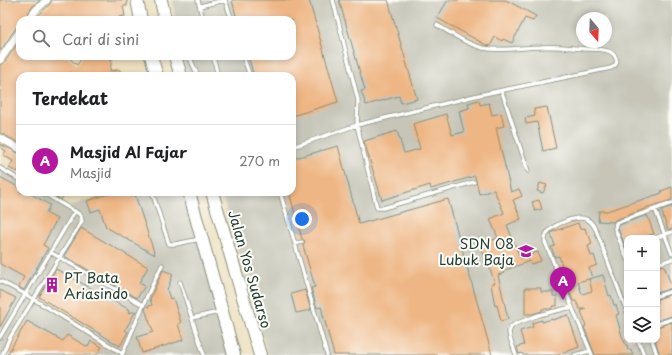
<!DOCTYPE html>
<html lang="id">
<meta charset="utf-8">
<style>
body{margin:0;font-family:"Playpen Sans",sans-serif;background:#f2f2f2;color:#202124}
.controls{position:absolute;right:12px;bottom:12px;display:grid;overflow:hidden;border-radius:8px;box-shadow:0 2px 6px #0003}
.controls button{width:36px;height:36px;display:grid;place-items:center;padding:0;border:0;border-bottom:1px solid #e0e0e0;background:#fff;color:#202124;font:20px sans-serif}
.compass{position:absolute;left:576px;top:12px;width:36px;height:36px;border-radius:50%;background:#fff;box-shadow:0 2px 6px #0003;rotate:161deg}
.you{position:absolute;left:302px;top:219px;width:14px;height:14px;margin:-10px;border:3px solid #fff;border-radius:50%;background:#1a73e8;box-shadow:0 0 0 6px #1a73e833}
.badge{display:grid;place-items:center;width:26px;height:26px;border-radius:50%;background:#b5179e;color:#fff;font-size:13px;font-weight:700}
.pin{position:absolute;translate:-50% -33px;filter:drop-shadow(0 1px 2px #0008)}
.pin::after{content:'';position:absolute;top:21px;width:14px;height:12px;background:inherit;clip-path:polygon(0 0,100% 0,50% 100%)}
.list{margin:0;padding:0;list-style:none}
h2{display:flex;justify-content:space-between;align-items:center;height:52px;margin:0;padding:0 16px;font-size:17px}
h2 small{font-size:13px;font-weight:400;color:#757577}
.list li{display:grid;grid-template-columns:26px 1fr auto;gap:12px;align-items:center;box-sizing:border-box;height:72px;padding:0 16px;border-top:1px solid #e0e0e0}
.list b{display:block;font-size:15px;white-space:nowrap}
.list p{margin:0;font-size:13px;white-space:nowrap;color:#757577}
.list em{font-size:13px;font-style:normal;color:#757577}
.icon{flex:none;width:22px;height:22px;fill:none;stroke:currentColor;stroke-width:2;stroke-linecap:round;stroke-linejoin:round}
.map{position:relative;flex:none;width:672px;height:355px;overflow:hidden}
.search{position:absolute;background:#fff;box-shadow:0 2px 6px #0003;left:16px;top:16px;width:280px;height:44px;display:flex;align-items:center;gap:10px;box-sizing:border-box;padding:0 14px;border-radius:12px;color:#757577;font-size:15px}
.panel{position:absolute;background:#fff;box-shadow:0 2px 6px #0003;left:16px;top:72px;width:280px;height:124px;border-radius:12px}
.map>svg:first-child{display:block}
</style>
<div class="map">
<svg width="672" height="355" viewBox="0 0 672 355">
<rect width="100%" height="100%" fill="#fdfcf7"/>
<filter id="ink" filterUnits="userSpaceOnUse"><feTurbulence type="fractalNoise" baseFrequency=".025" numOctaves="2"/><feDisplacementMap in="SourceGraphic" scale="8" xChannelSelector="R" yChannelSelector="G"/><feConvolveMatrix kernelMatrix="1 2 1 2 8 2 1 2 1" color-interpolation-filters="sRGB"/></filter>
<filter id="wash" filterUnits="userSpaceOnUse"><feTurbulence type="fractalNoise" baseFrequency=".012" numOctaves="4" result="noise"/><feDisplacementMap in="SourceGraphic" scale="16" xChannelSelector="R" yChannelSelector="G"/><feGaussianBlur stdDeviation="0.9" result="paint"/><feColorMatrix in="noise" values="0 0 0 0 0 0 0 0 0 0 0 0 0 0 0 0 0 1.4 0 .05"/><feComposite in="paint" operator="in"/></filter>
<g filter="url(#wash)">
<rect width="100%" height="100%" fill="#ede0c0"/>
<path fill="#c6c5b8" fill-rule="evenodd" d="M 173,0 L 672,0 L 672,355 L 268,355 L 221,192 L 292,192 L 292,76 L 188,76 L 182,56 L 292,56 L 292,20 L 174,20 ZM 582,18 L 606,18 L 606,42 L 582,42 ZM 627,238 L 657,238 L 657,340 L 627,340 Z
M 0,168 L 20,180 L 20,192 L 40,192 L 65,208 L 110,192 L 188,192 L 233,355 L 0,355 Z"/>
<g id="blocks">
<path fill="#eeb684" d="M 0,0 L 40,0 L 33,6 L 23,20 L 20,20 L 20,26 L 16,28 L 0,51 Z
M 52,0 L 127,0 L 127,6 L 123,6 L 125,16 L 119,17 L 120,20 L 34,20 L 50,4 Z
M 232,0 L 309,0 L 338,102 L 292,116 L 292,76 L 254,76 L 248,56 L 292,56 L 292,20 L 237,20 Z
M 339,0 L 388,0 L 417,99 L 401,103 L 399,96 L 366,105 L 361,91 L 365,90 Z
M 448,0 L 506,0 L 536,16 L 533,21 L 525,18 L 512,43 L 503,39 L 502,41 L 495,37 L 490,46 L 486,45 L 437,18 Z
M 20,40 L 20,56 L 67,56 L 77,65 L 83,56 L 102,56 L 112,59 L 110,71 L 120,70 L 121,76 L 76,76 L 71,72 L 67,76 L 20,76 L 20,143 L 0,133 L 0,65 L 4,63 Z
M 479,100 L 480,105 L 489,103 L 492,115 L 501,113 L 504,126 L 496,128 L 511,192 L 519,189 L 522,196 L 513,200 L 521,219 L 507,225 L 520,258 L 538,252 L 541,261 L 531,264 L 530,261 L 503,271 L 504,273 L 498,275 L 508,319 L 501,321 L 497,305 L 495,306 L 491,284 L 495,283 L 485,255 L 484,255 L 480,245 L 498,238 L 490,219 L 504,213 L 494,190 L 479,194 L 475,176 L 431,189 L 430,185 L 382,200 L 364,141 L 397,131 L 404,153 L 420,149 L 413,124 L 446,114 L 452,135 L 464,132 L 459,111 L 469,108 L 468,103 Z
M 547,107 L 556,148 L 543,151 L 537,122 L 526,124 L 525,118 L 535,116 L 534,109 Z
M 0,144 L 20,154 L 20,167 L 17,172 L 9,168 L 13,161 L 3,155 L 6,151 L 0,147 Z
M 338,146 L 359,224 L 448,199 L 492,355 L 334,355 L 321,307 L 317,308 L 311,288 L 315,287 L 303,245 L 305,241 L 302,239 L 289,192 L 292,192 L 292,159 Z
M 0,177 L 20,188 L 20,192 L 28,192 L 50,205 L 46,213 L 57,219 L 43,245 L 48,248 L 24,290 L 19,287 L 24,277 L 0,264 Z
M 540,183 L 547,185 L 543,193 L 537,191 Z
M 672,187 L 672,200 L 645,208 L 645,209 L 615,220 L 613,222 L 598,221 L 599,211 L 607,211 L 662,193 L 661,191 Z
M 57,192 L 66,192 L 61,200 L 54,195 Z
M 114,192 L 134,192 L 155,255 L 106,227 L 100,209 L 91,212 L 87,201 Z
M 539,200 L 542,209 L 535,211 L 532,202 Z
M 672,206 L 672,229 L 668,230 L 661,210 Z
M 647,215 L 654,234 L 640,238 L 627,238 L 627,250 L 618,229 L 619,225 Z
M 578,223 L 580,229 L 585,228 L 587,235 L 589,235 L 592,244 L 588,246 L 591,256 L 594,255 L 597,265 L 589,268 L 592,278 L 578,282 L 582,294 L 592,291 L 589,279 L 603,275 L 609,296 L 611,295 L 614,305 L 616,305 L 619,314 L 616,315 L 622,336 L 626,345 L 627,345 L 628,350 L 631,349 L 633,355 L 595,355 L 584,327 L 586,326 L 581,311 L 586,309 L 580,309 L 576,301 L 573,301 L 568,287 L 572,286 L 568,275 L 563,277 L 559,267 L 562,266 L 559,256 L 555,257 L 551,247 L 555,246 L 551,234 L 552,232 Z
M 81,228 L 148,267 L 139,283 L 145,286 L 137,298 L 64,256 Z
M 663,265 L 664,268 L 665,268 L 672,288 L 657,293 L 657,267 Z
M 56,269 L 130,310 L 129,313 L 136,311 L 125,330 L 128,332 L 120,346 L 39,297 Z
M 163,270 L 173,274 L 167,290 L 170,299 L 173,298 L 181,323 L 178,324 L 183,340 L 142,353 L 137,337 L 153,332 L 145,309 L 146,307 L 152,305 L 150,299 Z
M 525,288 L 541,288 L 541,292 L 553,292 L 553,296 L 557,296 L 557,306 L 553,306 L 551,309 L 542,309 L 542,311 L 532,314 L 525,314 Z
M 0,290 L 16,298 L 0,327 Z
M 305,290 L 311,310 L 296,313 L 291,294 Z
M 672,294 L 672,316 L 657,321 L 657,299 Z
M 568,315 L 579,347 L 558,355 L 523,355 L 522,353 L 519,354 L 517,347 L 524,345 L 520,331 L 533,327 L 532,323 L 542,320 L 542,322 L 552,319 L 552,320 Z
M 27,321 L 63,341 L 67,335 L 88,347 L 91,341 L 102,347 L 97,355 L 7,355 Z
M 672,322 L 672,355 L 660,355 L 655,340 L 657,340 L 657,327 Z"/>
</g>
</g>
<g filter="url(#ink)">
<use href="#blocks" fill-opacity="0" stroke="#868e7a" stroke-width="1"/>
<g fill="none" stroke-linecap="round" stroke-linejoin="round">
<defs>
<path id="lane" d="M 198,0 L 203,20
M 225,0 L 232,20
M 333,0 L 358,100 L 357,125 L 377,208 L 383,208 L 474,182
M 200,6 L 225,0
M 189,56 L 198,76
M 213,56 L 218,76
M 243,56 L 250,76
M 502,92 L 528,171
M 292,147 L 357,125 L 479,95 L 611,68 C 621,64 616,54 608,51 C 601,49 594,49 587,49 C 572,48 556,46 541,47 C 522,47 502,52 483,48 C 467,44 452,34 437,25
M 0,168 L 20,180
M 152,192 L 169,244 L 176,244 L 200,239
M 280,192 L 327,355
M 655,209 L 672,254
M 655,238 L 672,232
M 295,244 L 302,242
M 50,252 L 143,305
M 627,259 L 615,229 L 616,223 L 672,203
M 657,264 L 672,259
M 0,281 L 25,294 L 122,353
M 180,282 L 204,355
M 657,296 L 672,291
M 192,318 L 219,312
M 657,324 L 672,319
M 0,337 L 75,211
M 638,340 L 644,355
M 652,340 L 657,355
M 2,355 L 9,339 L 82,221 L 81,216 L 79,214 L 42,192
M 122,355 L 148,294 L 162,265
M 516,355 L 510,338 L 509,332 L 511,327 L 515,324 L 539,315 L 572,307
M 575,355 L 590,351
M 592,355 L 545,242 C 545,239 545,236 547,233 C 554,224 578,214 588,220 C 592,222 594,226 596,230 L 627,312"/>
<path id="street" d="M 28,20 L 37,9 L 47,0
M 0,60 L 20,31
M 0,138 L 20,149"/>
<path id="primary" d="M 137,0 L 141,20
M 161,0 L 165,20
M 151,56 L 157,76
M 175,56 L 181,76
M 189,192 L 234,355
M 212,192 L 260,355"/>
</defs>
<use href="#lane" stroke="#868e7a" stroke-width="5"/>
<use href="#street" stroke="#868e7a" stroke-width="8"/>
<use href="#primary" stroke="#868e7a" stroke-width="14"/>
<use href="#lane" stroke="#fff" stroke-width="3.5"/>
<use href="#street" stroke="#fff" stroke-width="7"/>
<use href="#primary" stroke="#fff" stroke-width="12"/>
</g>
</g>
<defs>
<symbol id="school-bare" viewBox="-9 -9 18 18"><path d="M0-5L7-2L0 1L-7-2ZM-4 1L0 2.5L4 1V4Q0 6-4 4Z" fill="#b5179e" stroke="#fdfcf7" stroke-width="2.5" paint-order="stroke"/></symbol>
<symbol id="building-bare" viewBox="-9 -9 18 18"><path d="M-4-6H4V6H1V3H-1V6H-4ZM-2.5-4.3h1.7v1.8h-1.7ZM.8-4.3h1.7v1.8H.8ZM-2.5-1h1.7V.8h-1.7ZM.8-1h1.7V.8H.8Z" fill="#b5179e" stroke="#fdfcf7" stroke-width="2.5" paint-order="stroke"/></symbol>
</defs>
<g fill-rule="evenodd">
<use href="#school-bare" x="515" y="240" width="22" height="22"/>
<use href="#building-bare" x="41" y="274" width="22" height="22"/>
</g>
<g text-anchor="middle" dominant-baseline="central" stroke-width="4" stroke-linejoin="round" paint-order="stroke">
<g font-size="14" fill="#1f3d34" stroke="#fdfcf7" text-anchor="end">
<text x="514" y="243">SDN 08<tspan x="514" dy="16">Lubuk Baja</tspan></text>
<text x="64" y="277" text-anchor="start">PT Bata<tspan x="64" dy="16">Ariasindo</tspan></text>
</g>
<g font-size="14" fill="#1f3d34" stroke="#fdfcf7">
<text transform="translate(250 269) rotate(74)">Jalan Yos Sudarso</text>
</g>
</g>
</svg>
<div class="controls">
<button>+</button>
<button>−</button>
<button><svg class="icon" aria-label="layers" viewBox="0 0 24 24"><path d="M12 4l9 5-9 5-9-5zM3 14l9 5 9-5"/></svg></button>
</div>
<svg class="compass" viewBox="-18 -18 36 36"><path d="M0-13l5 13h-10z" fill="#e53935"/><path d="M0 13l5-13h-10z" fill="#757577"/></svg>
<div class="you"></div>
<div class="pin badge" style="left:563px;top:300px">A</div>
<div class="search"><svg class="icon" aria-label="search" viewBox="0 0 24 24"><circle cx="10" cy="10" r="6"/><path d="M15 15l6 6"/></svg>Cari di sini</div>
<section class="panel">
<h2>Terdekat<small></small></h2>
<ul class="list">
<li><span class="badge">A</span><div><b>Masjid Al Fajar</b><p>Masjid</p></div><em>270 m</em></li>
</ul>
</section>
</div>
